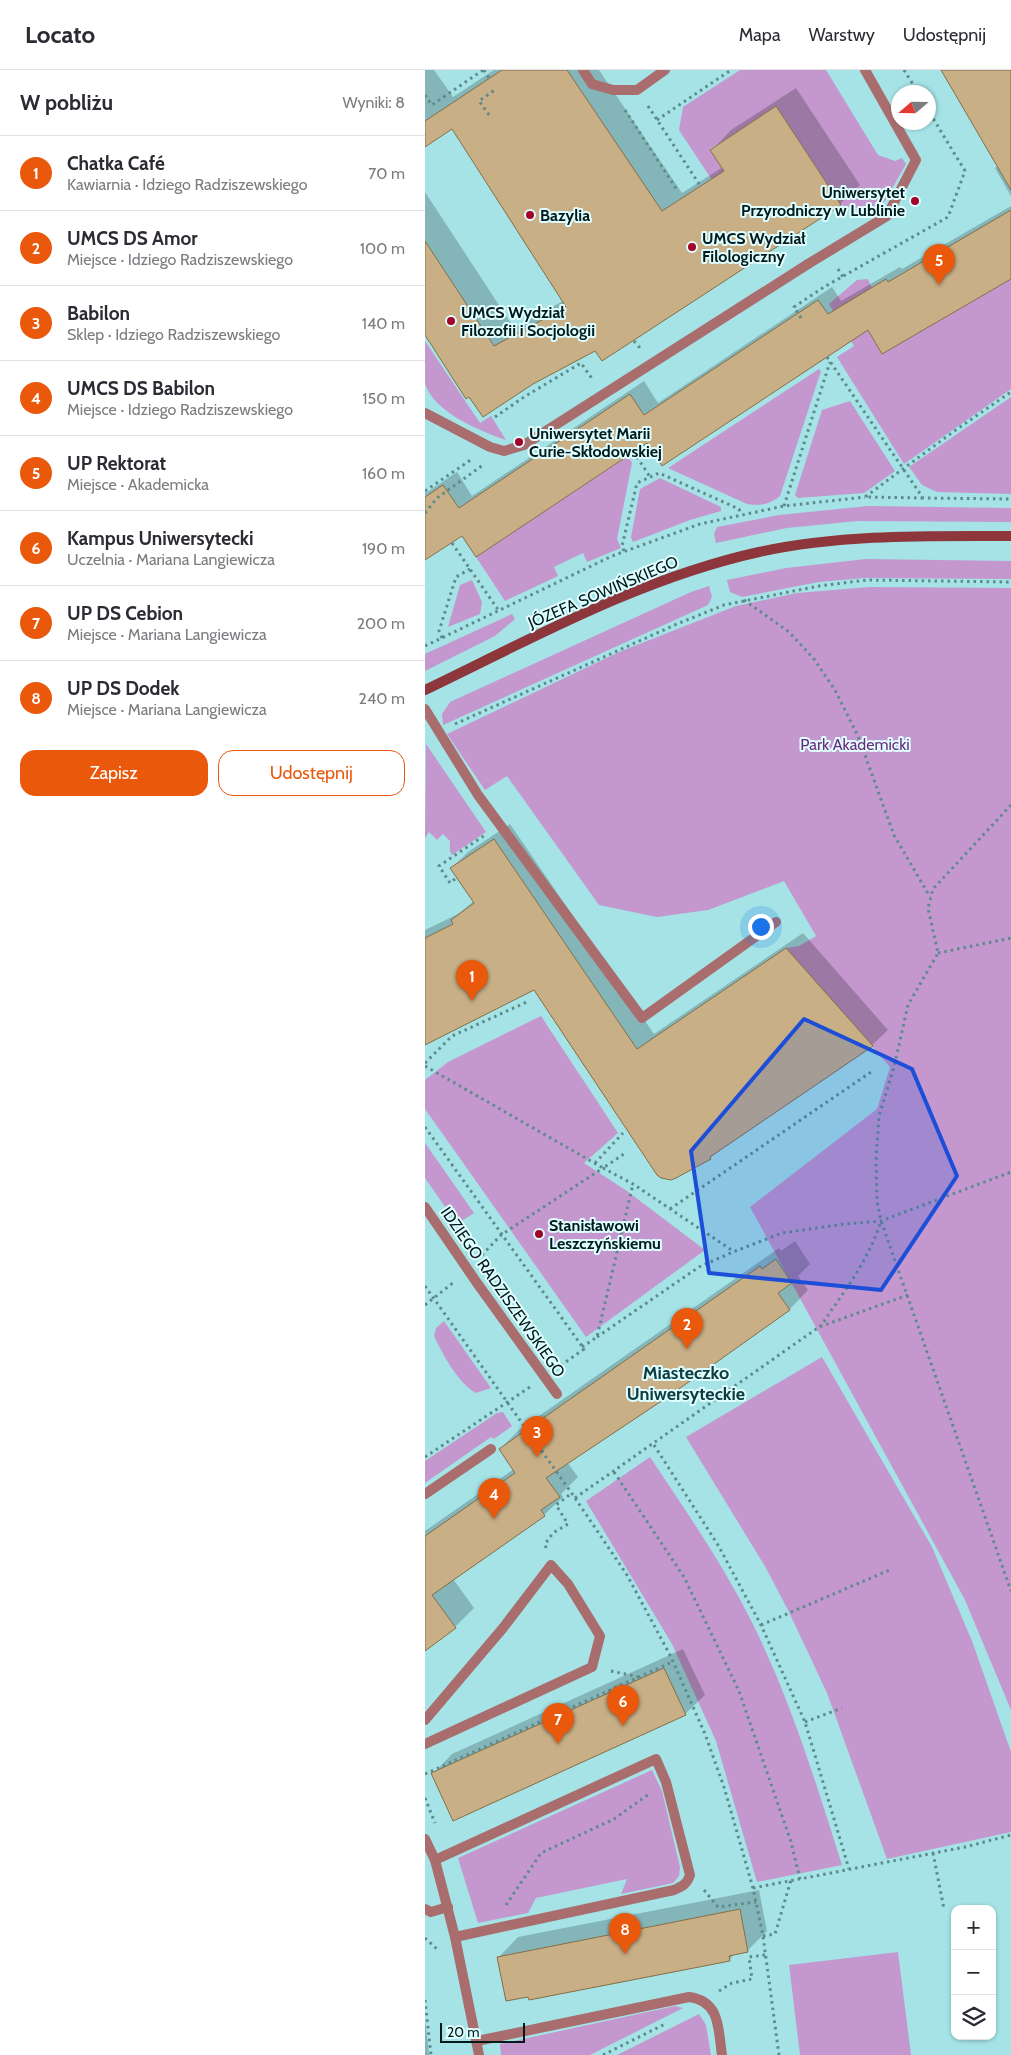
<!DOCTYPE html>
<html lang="pl">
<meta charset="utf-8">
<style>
body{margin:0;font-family:Cabin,sans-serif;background:#f7f7f7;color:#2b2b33}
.controls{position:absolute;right:15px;bottom:15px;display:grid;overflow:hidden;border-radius:10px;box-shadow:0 1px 4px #0004}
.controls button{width:45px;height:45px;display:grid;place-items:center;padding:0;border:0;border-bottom:1px solid #e1e1e2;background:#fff;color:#2b2b33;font:25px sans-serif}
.compass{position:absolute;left:466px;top:15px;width:45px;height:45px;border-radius:50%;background:#fff;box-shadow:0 1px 4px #0004;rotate:250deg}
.scale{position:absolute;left:15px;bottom:12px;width:85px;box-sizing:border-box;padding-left:5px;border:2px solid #021a1c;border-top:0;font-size:14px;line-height:18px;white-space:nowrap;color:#021a1c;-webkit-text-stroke:4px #e0feff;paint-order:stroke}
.you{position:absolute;left:335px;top:856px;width:18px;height:18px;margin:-12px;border:4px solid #fff;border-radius:50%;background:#1a73e8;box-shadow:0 0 0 8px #1a73e833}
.badge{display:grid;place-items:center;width:32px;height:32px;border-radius:50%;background:#ea580c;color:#fff;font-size:16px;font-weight:700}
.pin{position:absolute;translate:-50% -41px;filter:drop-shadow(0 1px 2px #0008)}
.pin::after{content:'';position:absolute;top:26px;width:18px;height:15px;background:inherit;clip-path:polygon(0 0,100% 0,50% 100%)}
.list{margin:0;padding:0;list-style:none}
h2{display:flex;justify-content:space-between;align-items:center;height:65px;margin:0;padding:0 20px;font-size:21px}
h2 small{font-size:16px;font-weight:400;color:#7c7c81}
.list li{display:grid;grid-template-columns:32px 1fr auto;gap:15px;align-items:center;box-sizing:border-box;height:75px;padding:0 20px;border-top:1px solid #e1e1e2}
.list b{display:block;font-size:19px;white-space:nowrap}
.list p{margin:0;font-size:16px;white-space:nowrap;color:#7c7c81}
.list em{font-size:16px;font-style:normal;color:#7c7c81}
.actions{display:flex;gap:10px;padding:15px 20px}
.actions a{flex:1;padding:11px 0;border:1px solid #ea580c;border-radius:15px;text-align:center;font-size:18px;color:#ea580c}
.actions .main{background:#ea580c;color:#fff}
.icon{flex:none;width:28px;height:28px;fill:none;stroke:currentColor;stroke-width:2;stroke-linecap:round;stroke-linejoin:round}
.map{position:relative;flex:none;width:586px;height:1985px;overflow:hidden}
header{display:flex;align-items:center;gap:30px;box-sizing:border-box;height:70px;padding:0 25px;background:#fff;border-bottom:1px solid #e1e1e2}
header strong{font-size:24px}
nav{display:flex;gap:28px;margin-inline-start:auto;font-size:18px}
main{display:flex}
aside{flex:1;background:#fff}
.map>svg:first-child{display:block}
</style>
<header>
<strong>Locato</strong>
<nav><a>Mapa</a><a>Warstwy</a><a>Udostępnij</a></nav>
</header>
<main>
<aside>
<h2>W pobliżu<small>Wyniki: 8</small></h2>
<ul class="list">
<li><span class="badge">1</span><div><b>Chatka Café</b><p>Kawiarnia · Idziego Radziszewskiego</p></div><em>70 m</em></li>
<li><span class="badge">2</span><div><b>UMCS DS Amor</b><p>Miejsce · Idziego Radziszewskiego</p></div><em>100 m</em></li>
<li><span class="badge">3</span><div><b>Babilon</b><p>Sklep · Idziego Radziszewskiego</p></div><em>140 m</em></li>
<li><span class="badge">4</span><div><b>UMCS DS Babilon</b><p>Miejsce · Idziego Radziszewskiego</p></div><em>150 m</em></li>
<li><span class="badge">5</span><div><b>UP Rektorat</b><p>Miejsce · Akademicka</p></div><em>160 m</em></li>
<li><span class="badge">6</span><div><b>Kampus Uniwersytecki</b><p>Uczelnia · Mariana Langiewicza</p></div><em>190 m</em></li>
<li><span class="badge">7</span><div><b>UP DS Cebion</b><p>Miejsce · Mariana Langiewicza</p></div><em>200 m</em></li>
<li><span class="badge">8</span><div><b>UP DS Dodek</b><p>Miejsce · Mariana Langiewicza</p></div><em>240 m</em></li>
</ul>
<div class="actions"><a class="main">Zapisz</a><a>Udostępnij</a></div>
</aside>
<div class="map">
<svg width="586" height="1985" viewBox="0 0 586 1985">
<rect width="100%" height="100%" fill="#a5e3e6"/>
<path fill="#c498ce" d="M 315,0 L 401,0 L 453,85 L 470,91 L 477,88 L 481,94 L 453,143 L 416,135 L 352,37 L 285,79 L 299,101 L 287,110 L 254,60 L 258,37 Z
M 443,209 L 447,218 L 426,231 L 457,284 L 586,209 L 586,319 L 479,394 L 412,287 L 429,276 L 404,234 L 432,210 Z
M 0,271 L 55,353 L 66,346 L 81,370 C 55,361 10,343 0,314 C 0,304 0,282 0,271 Z
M 394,299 L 396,301 L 355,426 C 345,435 334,436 322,434 L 243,398 Z
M 586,327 L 586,424 L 512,422 L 497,415 L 484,397 Z
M 425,331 L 470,401 L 439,423 L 373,428 L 370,425 L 397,340 Z
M 203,386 L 207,393 L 192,469 L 196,478 L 162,492 L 158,483 L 129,497 L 133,506 L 80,531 L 51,487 Z
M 235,408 L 296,437 L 296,441 L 265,450 L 208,472 L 206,467 L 215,419 Z
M 443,436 L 586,438 L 586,452 L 432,451 L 362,458 L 291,473 L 289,464 L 292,457 L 354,445 Z
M 441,489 L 586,491 L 586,509 L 439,508 L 394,512 L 317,527 L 305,522 L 302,510 L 361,498 Z
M 47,510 L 57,532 L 55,544 L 23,557 L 35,515 Z
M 284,516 L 287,527 L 283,535 L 18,655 L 17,644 L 25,632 L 266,522 Z
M 444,517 L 586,518 L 586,1640 L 540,1530 L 325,1137 L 452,1039 L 465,997 L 361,878 L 374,876 L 391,866 L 359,811 L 283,840 L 232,847 L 174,835 L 82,706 L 60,720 L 22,664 L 194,582 L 311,536 L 372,523 Z
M 87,544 L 90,549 L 70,566 L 0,601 L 0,584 Z
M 1,674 L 61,762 L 27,785 L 25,781 L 25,771 L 18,764 L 12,770 L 4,762 L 0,768 Z
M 116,946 L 193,1063 L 159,1093 L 202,1121 L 280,1180 L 161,1267 L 0,1039 L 0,1010 L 23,992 Z
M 0,1073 L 49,1143 L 32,1154 L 0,1108 Z
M 19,1251 L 66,1318 L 51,1323 C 33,1313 18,1285 9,1266 L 11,1258 Z
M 397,1287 L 507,1477 L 547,1571 L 586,1682 L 586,1762 L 462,1789 L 402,1623 L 364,1542 L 341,1498 L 261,1367 Z
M 78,1342 L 87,1356 L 69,1369 L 66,1367 L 0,1413 L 0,1391 L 72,1343 Z
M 225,1387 C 265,1447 306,1506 336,1571 C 370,1644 393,1719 417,1795 L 332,1812 L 291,1671 L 247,1574 L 161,1431 Z
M 227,1700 L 237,1721 L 255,1797 L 254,1806 L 248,1813 L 196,1824 L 202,1809 L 111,1828 L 103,1843 L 53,1853 L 33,1788 Z
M 473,1882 L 486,1985 L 375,1985 L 364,1895 Z
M 250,1936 L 258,1938 L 165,1985 L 76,1985 L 75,1974 Z
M 274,1944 L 281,1955 L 286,1985 L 192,1985 Z"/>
<path fill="#0003" d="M 0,0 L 9,0 L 28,27 L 69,0 L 174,0 L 257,123 L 298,97 L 287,80 L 306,60 L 371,18 L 435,115 L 415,134 L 171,279 L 107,313 L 0,263 L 0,122 L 89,258 L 138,231 L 28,57 L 0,75 Z
M 517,0 L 586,0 L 586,126 L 570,98 L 573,95 Z
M 586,136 L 586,208 L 443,258 L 38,464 L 0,489 L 0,421 L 1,423 L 32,402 L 47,426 L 219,311 L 233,333 L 407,217 L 416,231 L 475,197 L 477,199 Z
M 85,754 L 229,964 L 378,863 L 463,960 L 447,975 L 297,1077 L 285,1088 L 109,919 L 0,968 L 0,860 L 33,844 L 49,831 L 27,798 L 43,782 Z
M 370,1171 L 385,1194 L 373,1206 L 383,1220 L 365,1239 L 243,1325 L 142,1392 L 153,1407 L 136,1424 L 138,1427 L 119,1445 L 28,1509 L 49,1538 L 30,1557 L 0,1580 L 0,1461 L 89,1399 L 75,1379 L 94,1360 L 354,1178 L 356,1181 Z
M 258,1579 L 280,1625 L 260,1644 L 8,1704 L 27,1684 Z
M 334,1820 L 342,1861 L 322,1881 L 311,1883 L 304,1890 L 74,1887 L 93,1867 Z
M 0,1948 L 4,1984 L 4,1985 L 0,1985 Z"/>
<path fill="#c8af86" stroke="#856e47" d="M 77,0 L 142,0 L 237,141 L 299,101 L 285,80 L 351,36 L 416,135 L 177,291 L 170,281 L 108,314 L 58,347 L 44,327 L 41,329 L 0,265 L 0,171 L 69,276 L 141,237 L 27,59 L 0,77 L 0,51 Z
M 516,0 L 586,0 L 586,120 Z
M 586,140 L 586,209 L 457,284 L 443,260 L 237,396 L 222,373 L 51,487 L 37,466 L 0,490 L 0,427 L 18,415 L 34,438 L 205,324 L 219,345 L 393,230 L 403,244 L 461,209 L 463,212 Z
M 69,769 L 212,979 L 361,878 L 448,976 L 285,1087 L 286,1089 L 251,1108 L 246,1110 L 236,1108 L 232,1105 L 109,920 L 0,975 L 0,868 L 28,854 L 26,850 L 49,833 L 25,798 Z
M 351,1189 L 367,1213 L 353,1223 L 365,1240 L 244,1326 L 121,1408 L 135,1427 L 116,1440 L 120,1446 L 7,1525 L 31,1558 L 0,1581 L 0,1466 L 90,1403 L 74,1379 L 335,1196 L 337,1199 Z
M 239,1598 L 261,1645 L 28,1751 L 6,1703 Z
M 315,1839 L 323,1882 L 304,1886 L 305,1891 L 104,1930 L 103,1927 L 81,1931 L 72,1887 Z"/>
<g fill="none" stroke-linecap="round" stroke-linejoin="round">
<path stroke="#5d8a8d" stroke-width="3" stroke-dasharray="2.5 4" stroke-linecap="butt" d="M 59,0 L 64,8
M 479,0 L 493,22
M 0,25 L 7,35 L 58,0
M 223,36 L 276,117
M 200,40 L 252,120
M 64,45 L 54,31 L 71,19
M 232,50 L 306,0
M 413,199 L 418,207
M 376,248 L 369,237 L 399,217 L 523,147 L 540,101 L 503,40
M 209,271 L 215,278
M 402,287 L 498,428 L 586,429
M 70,347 L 99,327 L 156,293 L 168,310
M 212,387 L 225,407
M 0,421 L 47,389
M 498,428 L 440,427 L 532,359 L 586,322
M 359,436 L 405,292
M 0,443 L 12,428 L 58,395
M 27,473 L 74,541
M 199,481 L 197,476 L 212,413 L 234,403 L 314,439 L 316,445
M 319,530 L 364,562 L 389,589 L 410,620 L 433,666 L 469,765 L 505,827
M 17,568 L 14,561 L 31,507 L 45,499
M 0,576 L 187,486 L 275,454 L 359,436 L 440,427
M 30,654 L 252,554 L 299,535 L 394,516 L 442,510 L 586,512
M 586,735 L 508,819 L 503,838 L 513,883 L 483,935 L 469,997 L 454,1046 L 451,1090 L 452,1131 L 456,1151 L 586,1521
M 30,809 L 25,813 L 14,796 L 60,765
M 513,883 L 586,868
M 0,993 L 27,966 L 104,931
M 0,996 L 178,1098 L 199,1084
M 0,1057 L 159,1279 L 135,1296
M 170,1093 L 198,1063
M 245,1139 L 449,1000
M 57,1185 L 76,1165 L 178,1098 L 208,1114 L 308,1181
M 0,1216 L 150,1428 L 202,1505 L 246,1587 L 280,1664 L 299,1717 L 328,1818 L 338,1866 L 354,1985
M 0,1235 L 29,1212
M 395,1257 C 418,1223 444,1190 456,1151
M 172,1267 L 274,1197 L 308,1182 L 357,1163 L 419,1154 L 456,1151 L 586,1102
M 157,1277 L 172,1267 L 208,1114
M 229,1375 L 293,1475 L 336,1555 L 380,1652 L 424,1799
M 0,1387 L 105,1317
M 189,1402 L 259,1507 L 314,1621 L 366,1772 L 375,1809
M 150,1428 L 394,1257 L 483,1225
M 121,1478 L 120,1474 L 128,1463 L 143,1454 L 131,1435 L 147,1423
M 336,1555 L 467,1499
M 186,1601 L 214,1607
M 380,1652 L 417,1638
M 0,1704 L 247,1592
M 0,1728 L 10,1753
M 508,1783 L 519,1839
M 328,1818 L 540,1777 L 586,1765
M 279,1820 L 293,1837 L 331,1832
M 81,1835 L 116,1783 L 189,1749 L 224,1724
M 338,1866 L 350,1864 L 366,1810
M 0,1868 L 13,1880
M 294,1921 L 307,1913 L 327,1909 L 324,1887 L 340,1885
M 0,1930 L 6,1985
M 178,1985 L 240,1954"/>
<path stroke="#a96d6d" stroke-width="10" d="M 158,0 L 167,14 L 188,20 L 212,20 L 240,0
M 0,343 L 65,377 L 79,381 L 99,375 L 383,194
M 0,639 L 53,725 L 217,948 L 351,852
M 0,1424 L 66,1379
M 0,1650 L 78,1558 L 126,1495 L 143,1514 L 175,1566 L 167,1597 L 0,1674
M 10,1790 L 231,1689 L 241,1712 L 265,1805 C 262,1814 258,1816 249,1820 L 30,1867
M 0,1839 L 6,1842 L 23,1837
M 52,1971 L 264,1927 C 296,1931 293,1960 297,1985"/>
<path stroke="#a96d6d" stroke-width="10" d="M 383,194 L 462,146 L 491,90 L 440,0
M 0,1137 L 52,1213 L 132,1324
M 0,1769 L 10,1790 L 30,1867 L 54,1985"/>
<path stroke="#8d373c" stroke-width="10" d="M 0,620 C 108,568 216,508 334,482 C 417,464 502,466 586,466"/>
</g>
<path fill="#1d4ed8" fill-opacity="0.2" stroke="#1d4ed8" stroke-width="4" stroke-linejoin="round" d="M 379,949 L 487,999 L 532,1106 L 456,1220 L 284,1203 L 266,1081 Z"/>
<g fill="#a20228" stroke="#e0feff" stroke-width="2">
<circle cx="490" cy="131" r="5"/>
<circle cx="105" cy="145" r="5"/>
<circle cx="267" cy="177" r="5"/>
<circle cx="26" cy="251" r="5"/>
<circle cx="94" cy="372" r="5"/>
<circle cx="114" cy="1164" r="5"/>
</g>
<g text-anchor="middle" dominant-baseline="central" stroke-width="4" stroke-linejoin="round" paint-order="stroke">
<g font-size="16" font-weight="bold" fill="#021a1c" stroke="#e0feff" text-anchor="start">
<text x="480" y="122" text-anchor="end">Uniwersytet<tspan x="480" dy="18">Przyrodniczy w Lublinie</tspan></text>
<text x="115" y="145">Bazylia</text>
<text x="277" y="168">UMCS Wydział<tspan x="277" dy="18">Filologiczny</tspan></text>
<text x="36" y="242">UMCS Wydział<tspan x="36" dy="18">Filozofii i Socjologii</tspan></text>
<text x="104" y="363">Uniwersytet Marii<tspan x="104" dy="18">Curie-Skłodowskiej</tspan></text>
<text x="124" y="1155">Stanisławowi<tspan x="124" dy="18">Leszczyńskiemu</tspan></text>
</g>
<g font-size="16" fill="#021a1c" stroke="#e0feff">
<text transform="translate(178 522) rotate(-23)">JÓZEFA SOWIŃSKIEGO</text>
<text transform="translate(78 1222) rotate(55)">IDZIEGO RADZISZEWSKIEGO</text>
</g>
<g font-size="16" fill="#6c2a7b" stroke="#e0feff">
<text x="430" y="674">Park Akademicki</text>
</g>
<g font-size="18" font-weight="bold" fill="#0c3c3f" stroke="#e0feff">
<text x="261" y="1303">Miasteczko<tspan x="261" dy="21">Uniwersyteckie</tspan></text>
</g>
</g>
</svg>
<div class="controls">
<button>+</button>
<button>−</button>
<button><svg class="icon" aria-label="layers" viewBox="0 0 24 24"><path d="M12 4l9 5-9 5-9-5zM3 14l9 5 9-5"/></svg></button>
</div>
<svg class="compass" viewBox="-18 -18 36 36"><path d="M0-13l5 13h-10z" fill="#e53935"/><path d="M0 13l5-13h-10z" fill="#7c7c81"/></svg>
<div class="scale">20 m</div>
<div class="you"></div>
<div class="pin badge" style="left:47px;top:931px">1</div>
<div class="pin badge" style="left:262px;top:1279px">2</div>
<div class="pin badge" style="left:112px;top:1387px">3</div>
<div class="pin badge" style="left:69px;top:1449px">4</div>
<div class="pin badge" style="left:514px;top:215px">5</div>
<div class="pin badge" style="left:198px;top:1656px">6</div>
<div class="pin badge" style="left:133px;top:1674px">7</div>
<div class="pin badge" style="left:200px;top:1884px">8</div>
</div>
</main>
